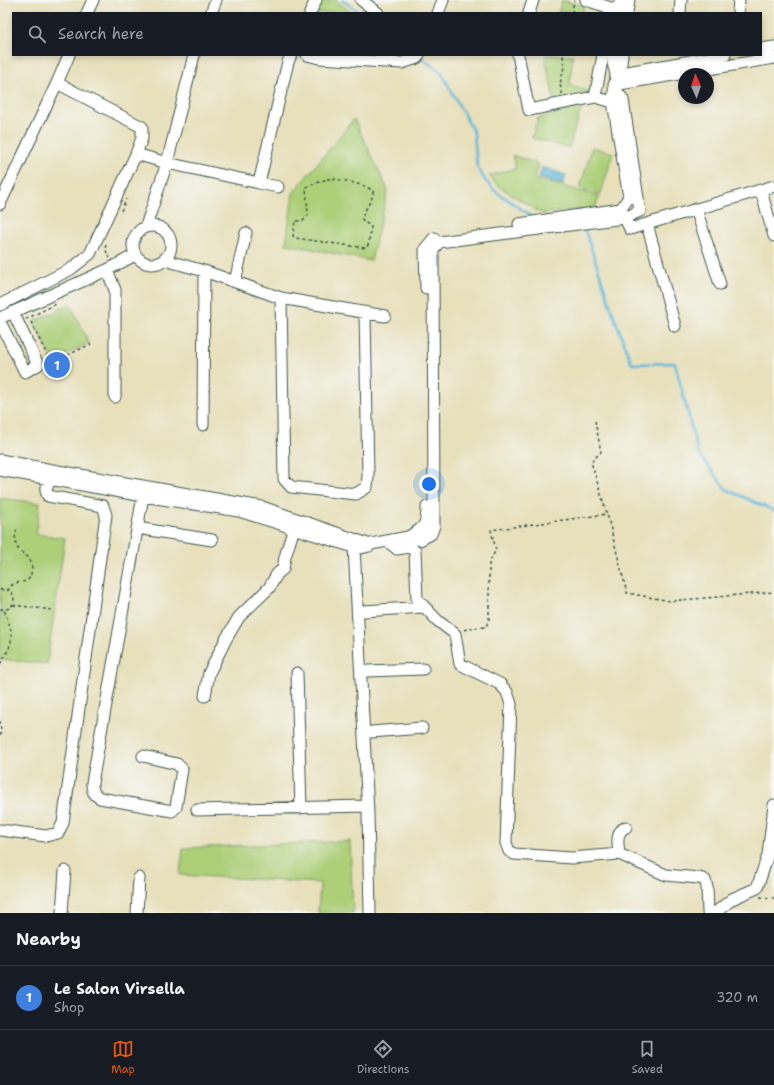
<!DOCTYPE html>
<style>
body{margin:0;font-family:"Shantell Sans",sans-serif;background:#20242c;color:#f1f3f6}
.compass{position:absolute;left:678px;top:68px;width:36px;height:36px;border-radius:50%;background:#171b24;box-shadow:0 2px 6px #0003;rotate:357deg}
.you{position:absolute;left:429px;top:484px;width:14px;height:14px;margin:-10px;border:3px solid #fff;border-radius:50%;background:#1a73e8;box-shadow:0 0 0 6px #1a73e833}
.badge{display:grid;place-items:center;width:26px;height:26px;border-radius:50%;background:#ea580c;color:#fff;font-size:13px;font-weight:700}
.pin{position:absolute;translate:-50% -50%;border:2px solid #fff;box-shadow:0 1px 4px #0006}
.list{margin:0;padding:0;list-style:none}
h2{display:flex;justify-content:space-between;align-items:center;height:52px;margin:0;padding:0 16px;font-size:17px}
h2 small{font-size:13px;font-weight:400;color:#9ea1a6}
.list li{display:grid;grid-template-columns:26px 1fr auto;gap:12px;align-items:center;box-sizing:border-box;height:64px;padding:0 16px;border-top:1px solid #363941}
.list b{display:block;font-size:15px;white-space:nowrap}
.list p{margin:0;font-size:13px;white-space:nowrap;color:#9ea1a6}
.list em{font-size:13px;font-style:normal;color:#9ea1a6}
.icon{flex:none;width:22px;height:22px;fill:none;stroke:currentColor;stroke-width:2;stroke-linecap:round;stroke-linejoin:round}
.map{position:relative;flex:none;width:774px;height:913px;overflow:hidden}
.search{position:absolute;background:#171b24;box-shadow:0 2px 6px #0003;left:12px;right:12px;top:12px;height:44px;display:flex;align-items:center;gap:10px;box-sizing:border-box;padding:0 14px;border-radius:0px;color:#9ea1a6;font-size:15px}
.sheet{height:116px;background:#171b24}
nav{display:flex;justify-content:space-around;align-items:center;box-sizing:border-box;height:56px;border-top:1px solid #363941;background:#171b24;font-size:11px;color:#9ea1a6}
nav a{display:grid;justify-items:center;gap:2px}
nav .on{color:#ea580c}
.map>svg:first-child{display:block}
</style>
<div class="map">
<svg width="774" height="913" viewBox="0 0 774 913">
<rect width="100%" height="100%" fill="#f6f6f2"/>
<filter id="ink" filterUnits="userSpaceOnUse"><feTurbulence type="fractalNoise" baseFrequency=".025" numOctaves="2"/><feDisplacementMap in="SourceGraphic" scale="8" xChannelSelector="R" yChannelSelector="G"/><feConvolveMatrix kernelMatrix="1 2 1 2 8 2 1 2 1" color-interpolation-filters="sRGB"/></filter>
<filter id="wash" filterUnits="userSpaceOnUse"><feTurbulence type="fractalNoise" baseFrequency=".012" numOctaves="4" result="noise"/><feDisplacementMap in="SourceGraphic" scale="16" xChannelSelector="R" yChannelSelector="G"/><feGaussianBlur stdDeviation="0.9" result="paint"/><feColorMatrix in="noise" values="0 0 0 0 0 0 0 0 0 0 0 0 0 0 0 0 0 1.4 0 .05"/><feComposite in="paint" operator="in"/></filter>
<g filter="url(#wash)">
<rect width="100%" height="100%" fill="#e7e0bb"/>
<path fill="#accf78" stroke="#668656" d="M 321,0 L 336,0 L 352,13 L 316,13 Z
M 562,0 L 584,6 L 583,13 L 558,13 Z
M 546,55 L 573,55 L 570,85 L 593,93 L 554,100 L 545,58 Z
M 582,106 L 569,148 L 532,138 L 537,119 Z
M 354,119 L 388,190 L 371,261 L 286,244 L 293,193 Z
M 592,147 L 613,153 L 601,194 L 580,188 Z
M 512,155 L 539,164 L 535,179 L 600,196 L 595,208 L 542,214 L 498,186 L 489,176 L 516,168 Z
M 70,304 L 89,343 L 53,361 L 34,322 Z
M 0,498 L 40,503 L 36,534 L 65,538 L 47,664 L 0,659 Z
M 350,841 L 353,913 L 318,913 L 320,883 L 180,875 L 183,848 Z"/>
<path fill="#5fb6dc" stroke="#3f7a88" d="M 542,167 L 566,175 L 563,185 L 539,178 Z"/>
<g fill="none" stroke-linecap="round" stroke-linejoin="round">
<path stroke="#5fb6dc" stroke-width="2.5" d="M 342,0 L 360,13
M 421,58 L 441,72 L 474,133 L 477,167 L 485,180 L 495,191 L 530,215
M 585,230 L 615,319 L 632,364 L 675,363 L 698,453 L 726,489 L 774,511"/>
</g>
</g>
<g filter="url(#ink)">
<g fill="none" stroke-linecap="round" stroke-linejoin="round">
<defs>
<path id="minor" d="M 361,0 L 378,13
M 586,0 L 611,8 L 610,13
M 87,13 L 93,0
M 211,13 L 216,0
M 310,13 L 316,0
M 438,13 L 443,0
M 529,13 L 533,0
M 618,13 L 620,0
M 627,13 L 629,0
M 680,13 L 681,0
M 738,13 L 739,0
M 761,49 L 774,47
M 307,55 L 319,58 L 402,63 L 417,58 L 419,55
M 518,55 L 529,110 L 595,97 L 613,102
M 614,55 L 613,63 L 616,74
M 616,74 L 725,55
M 57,83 L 69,55
M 614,85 L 774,58
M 595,97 L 603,55
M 136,154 L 167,163 L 259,183 L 288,62 L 291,55
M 259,183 L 278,187
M 761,191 L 774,236
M 0,204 L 57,83 L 142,127 L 142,138 L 136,154 L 90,254 L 71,269 L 0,305
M 696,209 L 720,284
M 622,212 L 630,229 L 774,186
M 519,224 L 621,209 L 629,197 L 613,102 L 616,74 L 621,64 L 622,55
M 647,224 L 675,326
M133 245a19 19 0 1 1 38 0a19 19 0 1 1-38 0Z
M 146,226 L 167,163 L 194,55
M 165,260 L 204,271 L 281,298 L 385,316
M 107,270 L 115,290 L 115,397
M 235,282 L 246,233
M 426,288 L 425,249 L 434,238
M 281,298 L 284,479 L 291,487 L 356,494 L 367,487 L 368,476 L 365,313
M 0,318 L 107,270 L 135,255
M 0,322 L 25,372 L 38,365 L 13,312
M 203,425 L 204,271
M 0,460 L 52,470 L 262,507 L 365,543
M 0,470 L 143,496 L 239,511 L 354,547 L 361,548 L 369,546 L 371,544 L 408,537 L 420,540 L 431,534 L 434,526 L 433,250 L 439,242 L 624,218 L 640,211 L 623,100 L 614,87
M 137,528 L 212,540
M 408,537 C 424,528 427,526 427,507
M 387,541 L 397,549 L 409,547 L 415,551 L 417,599 L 438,621 L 455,634 L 460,664 L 500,684 L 507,692 L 511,704 L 506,843 L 509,851 L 514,854 L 572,858 L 619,854 L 666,875 L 699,878 L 705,880 L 707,887 L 708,913
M 354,547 L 368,813 L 370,913
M 364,611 L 424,607
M 368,671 L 423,669
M 297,673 L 301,808
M 205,696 L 209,673 L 226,639 L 239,617 L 269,588 L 277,574 L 283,569 L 285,557 L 294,528
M 371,732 L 422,728
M 143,756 L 177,764 L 182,769 L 176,807 L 172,811 L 100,798 C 93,794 92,790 92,783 L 143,496
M 197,810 L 367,806
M 0,830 L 46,836 L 58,833 L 63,823 L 106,515 L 103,506 L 48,496 L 46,491 L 52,470
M 619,854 C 618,844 615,832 626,827
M 62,913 L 65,871
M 137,913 L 139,878
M 715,913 L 732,899 L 757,888 L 768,855 L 774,805"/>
</defs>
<use href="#minor" stroke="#3d5548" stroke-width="13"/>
<path stroke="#3d5548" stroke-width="1.5" stroke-dasharray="3 3" stroke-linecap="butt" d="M 572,13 L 574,0
M 562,94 L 560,84 L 564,67 L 563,55
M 327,179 C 337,178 365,184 373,191 C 374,200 363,210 362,219 C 364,224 369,223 371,227 L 368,245 L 366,248 L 295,238 L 293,236 L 295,221 L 303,221 L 308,215 L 306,187 Z
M 121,211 L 126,199
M 106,245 L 105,249 L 110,258
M 26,319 L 56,304
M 31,322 L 51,363
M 47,367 L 51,363 L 91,344
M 595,421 L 601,452 L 591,462 L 607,514 L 627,593 L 670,601 L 774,592
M 0,590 C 18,585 19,613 0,609
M 8,591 C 11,581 20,584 28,580 C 34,571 33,560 24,554 C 21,552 21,553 19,550 C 14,544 15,535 17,528
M 13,605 L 52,610
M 464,630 L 469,628 L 486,627 L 489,619 L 489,562 L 496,550 L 491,530 L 607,514
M 0,664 C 15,642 14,634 4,610
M 0,721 L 1,732 L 0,737
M 760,897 L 774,898"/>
<use href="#minor" stroke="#fff" stroke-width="11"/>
</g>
</g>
</svg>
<svg class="compass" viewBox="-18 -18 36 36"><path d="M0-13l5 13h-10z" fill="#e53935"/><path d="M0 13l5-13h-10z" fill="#9ea1a6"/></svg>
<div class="you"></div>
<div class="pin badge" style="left:57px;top:365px;background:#3f7fe0">1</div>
<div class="search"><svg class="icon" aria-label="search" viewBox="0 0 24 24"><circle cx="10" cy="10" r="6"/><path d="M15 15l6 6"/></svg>Search here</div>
</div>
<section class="sheet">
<h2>Nearby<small></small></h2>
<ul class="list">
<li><span class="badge" style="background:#3f7fe0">1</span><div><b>Le Salon Virsella</b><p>Shop</p></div><em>320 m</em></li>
</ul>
</section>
<nav>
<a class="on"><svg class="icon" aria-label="map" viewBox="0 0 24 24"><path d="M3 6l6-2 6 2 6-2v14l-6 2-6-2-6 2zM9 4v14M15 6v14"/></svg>Map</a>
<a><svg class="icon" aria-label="directions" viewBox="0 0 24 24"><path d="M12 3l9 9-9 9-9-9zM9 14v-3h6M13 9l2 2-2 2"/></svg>Directions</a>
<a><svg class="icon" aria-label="saved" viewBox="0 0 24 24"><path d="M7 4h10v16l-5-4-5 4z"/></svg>Saved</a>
</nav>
